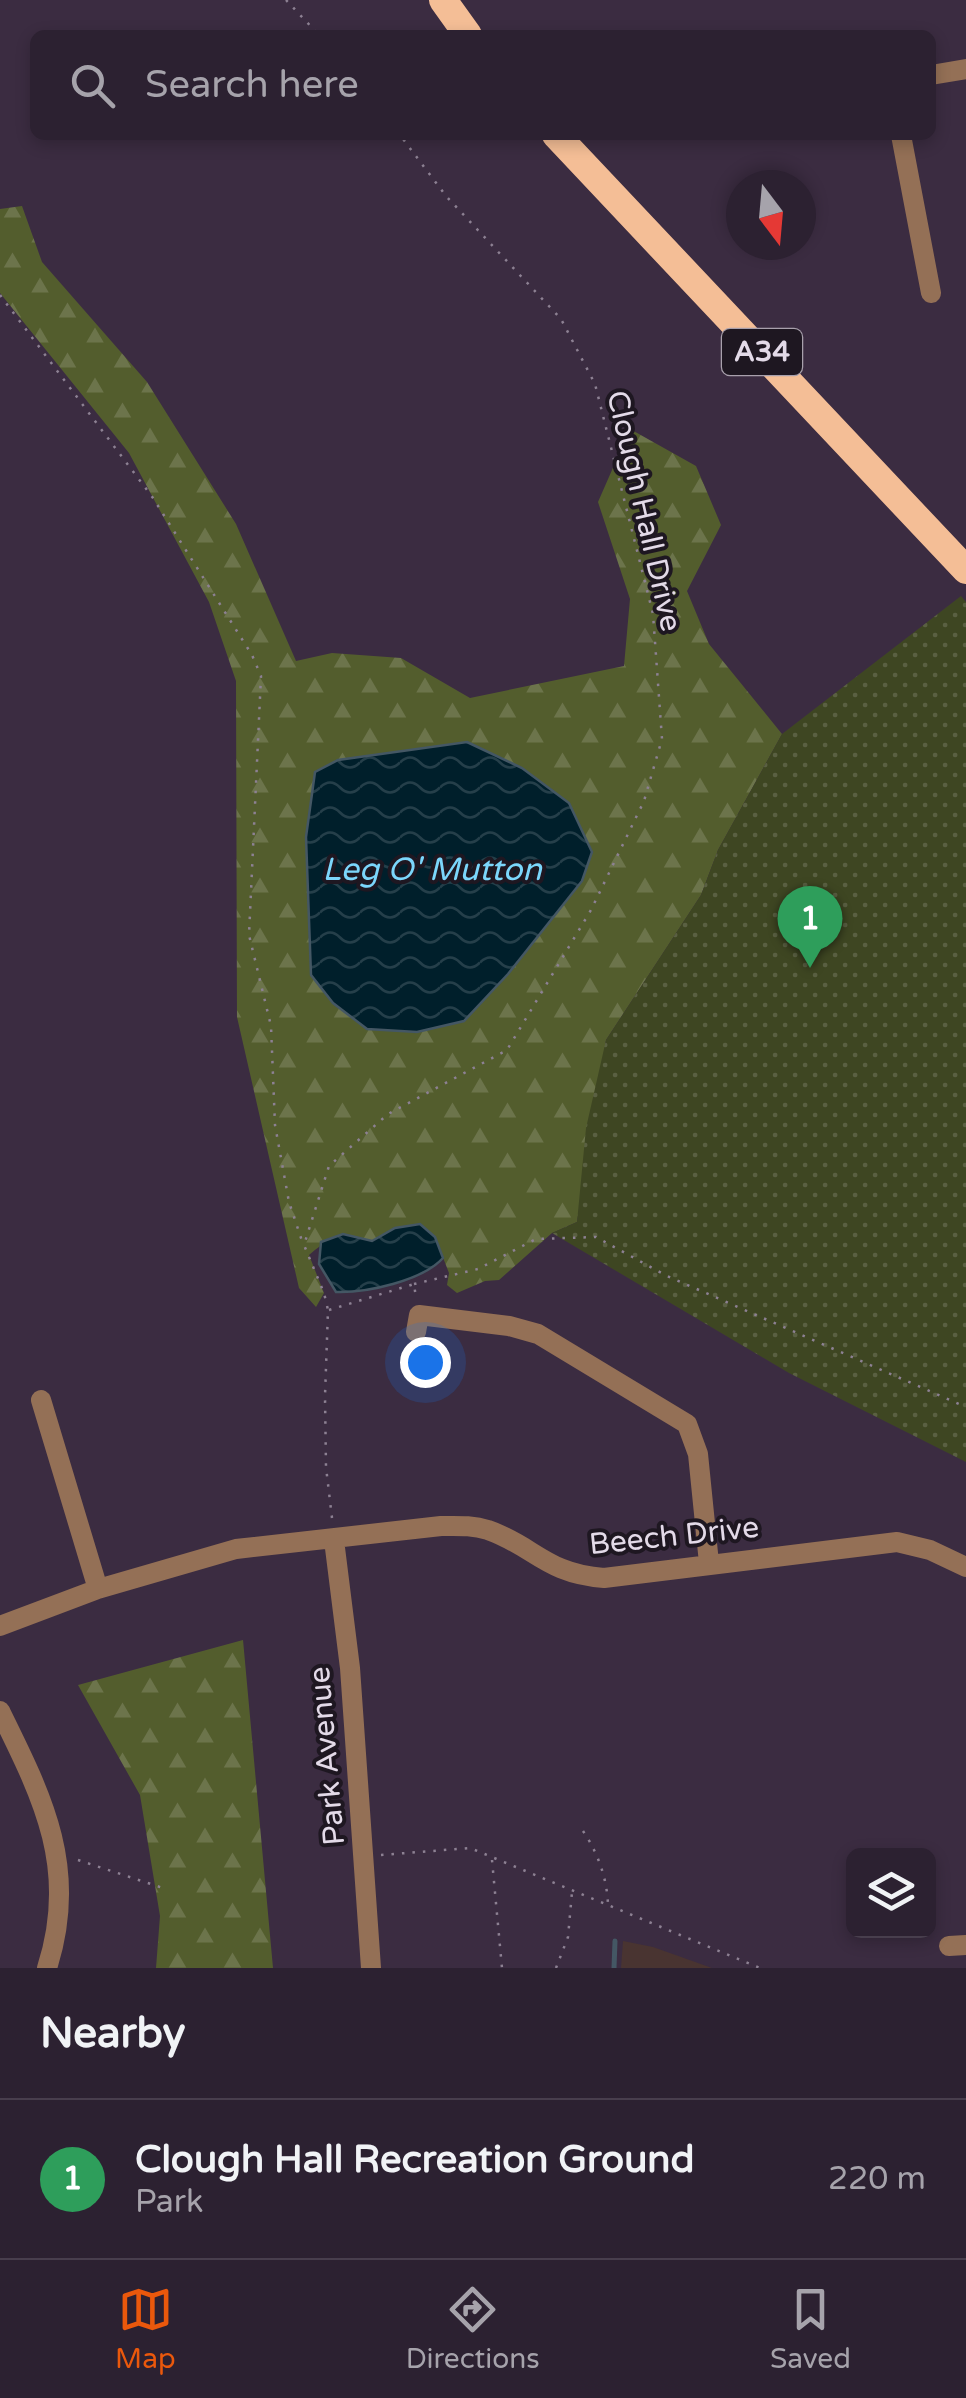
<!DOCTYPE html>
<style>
body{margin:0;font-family:"Varela Round",sans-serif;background:#342939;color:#f1f3f6}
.controls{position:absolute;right:30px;bottom:30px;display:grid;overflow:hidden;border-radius:15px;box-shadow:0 5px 15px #0003}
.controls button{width:90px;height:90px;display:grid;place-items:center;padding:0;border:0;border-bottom:2px solid #483e4d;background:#2c2131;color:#f1f3f6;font:50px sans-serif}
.compass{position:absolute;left:726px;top:170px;width:90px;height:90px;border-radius:50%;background:#2c2131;box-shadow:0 5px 15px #0003;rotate:164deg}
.you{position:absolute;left:425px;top:1362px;width:35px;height:35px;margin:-25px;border:8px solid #fff;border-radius:50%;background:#1a73e8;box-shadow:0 0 0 15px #1a73e833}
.badge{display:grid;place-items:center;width:65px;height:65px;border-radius:50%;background:#ea580c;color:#fff;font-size:32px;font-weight:700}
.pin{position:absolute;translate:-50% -82px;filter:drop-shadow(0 2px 5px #0008)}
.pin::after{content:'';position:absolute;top:52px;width:35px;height:30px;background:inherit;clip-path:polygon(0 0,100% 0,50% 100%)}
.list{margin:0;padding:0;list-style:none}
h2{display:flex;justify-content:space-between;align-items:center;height:130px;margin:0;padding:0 40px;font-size:42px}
h2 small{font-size:32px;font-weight:400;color:#a6a3ab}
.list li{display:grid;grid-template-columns:65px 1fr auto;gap:30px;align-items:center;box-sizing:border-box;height:160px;padding:0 40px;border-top:2px solid #483e4d}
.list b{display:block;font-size:38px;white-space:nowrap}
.list p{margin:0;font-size:32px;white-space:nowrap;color:#a6a3ab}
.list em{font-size:32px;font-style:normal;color:#a6a3ab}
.icon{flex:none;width:55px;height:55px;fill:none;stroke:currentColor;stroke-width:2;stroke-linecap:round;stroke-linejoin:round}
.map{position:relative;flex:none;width:966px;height:1968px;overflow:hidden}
.search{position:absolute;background:#2c2131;box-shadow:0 5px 15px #0003;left:30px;right:30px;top:30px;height:110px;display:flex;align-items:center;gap:25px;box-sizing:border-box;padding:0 35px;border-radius:15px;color:#a6a3ab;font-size:38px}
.sheet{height:290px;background:#2c2131}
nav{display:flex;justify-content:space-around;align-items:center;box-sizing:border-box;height:140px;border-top:2px solid #483e4d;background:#2c2131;font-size:28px;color:#a6a3ab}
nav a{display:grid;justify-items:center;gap:5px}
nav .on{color:#ea580c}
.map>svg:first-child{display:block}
</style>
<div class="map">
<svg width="966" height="1968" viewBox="0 0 966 1968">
<defs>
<pattern id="forest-firs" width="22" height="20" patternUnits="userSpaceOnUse" patternTransform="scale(2.5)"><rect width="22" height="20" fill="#535d2d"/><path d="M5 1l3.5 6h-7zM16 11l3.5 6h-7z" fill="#6c744b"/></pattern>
<pattern id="park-dots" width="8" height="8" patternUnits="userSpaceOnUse" patternTransform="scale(2.5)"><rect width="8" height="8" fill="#3e4622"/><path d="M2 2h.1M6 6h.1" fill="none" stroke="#5a6042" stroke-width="1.8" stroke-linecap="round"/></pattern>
<pattern id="water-waves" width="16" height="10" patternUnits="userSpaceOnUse" patternTransform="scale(2.5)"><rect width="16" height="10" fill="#001f2b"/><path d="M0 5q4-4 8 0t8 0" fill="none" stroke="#253f4a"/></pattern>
</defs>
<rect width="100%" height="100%" fill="#3b2c41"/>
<path fill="#493431" d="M 623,1941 L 653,1947 L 712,1968 L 621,1968 Z"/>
<path fill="url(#forest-firs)" d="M 22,206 L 42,262 L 147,382 L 236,524 L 296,661 L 332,653 L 401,658 L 470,698 L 624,666 L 630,599 L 598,502 L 630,429 L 696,466 L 721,525 L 687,591 L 709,644 L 782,734 L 718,850 L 701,895 L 606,1040 L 577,1222 L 552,1233 L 499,1280 L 485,1281 L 457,1293 L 447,1285 L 449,1273 L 435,1237 L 395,1228 L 372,1241 C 340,1234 334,1234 309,1255 L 324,1293 L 316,1307 L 299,1288 L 237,1017 L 236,681 L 209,602 L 129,453 L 0,293 L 0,209 Z
M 243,1640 L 273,1968 L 156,1968 L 160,1916 L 140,1795 L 78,1685 Z"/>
<path fill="url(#park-dots)" d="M 961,596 L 966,602 L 966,1462 L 789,1373 L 552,1233 L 577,1222 L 586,1128 L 606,1040 L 701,895 L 718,850 L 782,734 Z"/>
<path fill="url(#water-waves)" stroke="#445764" stroke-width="2.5" d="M 467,742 L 522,768 L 569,803 L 592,852 L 582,881 L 508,974 L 464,1021 L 417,1032 L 367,1029 L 333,1003 L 311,975 L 306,837 L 315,772 L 338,760 Z
M 420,1224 L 435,1237 L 443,1258 C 422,1281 366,1293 336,1292 L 319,1264 L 321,1242 L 343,1234 L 372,1241 L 395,1228 Z"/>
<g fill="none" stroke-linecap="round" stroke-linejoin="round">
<path stroke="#445764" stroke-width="5" d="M 614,1968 L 615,1941"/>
<path stroke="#8d8193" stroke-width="2.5" stroke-dasharray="2.5 8" stroke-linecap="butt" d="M 286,0 L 319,35
M 0,295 L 153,498 L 252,655 L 261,676 L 249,935 L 271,1026 L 275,1125 L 289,1202 L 303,1244
M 414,1284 L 478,1269 L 536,1239 L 596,1237 L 667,1276 L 966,1407
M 329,1310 L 414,1284 L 416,1298
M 332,1518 L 326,1467 L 325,1396 L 328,1310 L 324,1293 L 304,1245 L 329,1166 L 388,1114 L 507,1050 L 591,910 L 644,801 L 662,739 L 653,614 L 595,384 L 561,319 L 446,196 L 400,135
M 583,1831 C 598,1853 607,1878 608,1905
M 381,1855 L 470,1848 L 760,1968
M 78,1860 L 166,1889
M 492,1860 L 502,1968
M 556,1968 L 568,1937 L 572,1892"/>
<path stroke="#947056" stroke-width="20" d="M 931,75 L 966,69
M 901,135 L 931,293
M 416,1332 L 419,1315 L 509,1326 L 538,1334 L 687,1424 L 698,1454 L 709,1563
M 41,1400 L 98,1589
M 334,1540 L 350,1668 L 371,1968
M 0,1626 L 98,1589 L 236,1549 L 441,1526 C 457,1526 472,1525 488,1530 C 534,1546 546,1574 604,1578 L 897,1542 L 930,1550 L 966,1567
M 0,1711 C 43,1798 79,1869 47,1968
M 949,1946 L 966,1945"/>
<path stroke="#f4be96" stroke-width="28" d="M 443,0 L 468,35
M 556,135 L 966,570"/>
</g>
<g text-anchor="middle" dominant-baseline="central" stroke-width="8" stroke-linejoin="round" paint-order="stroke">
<rect fill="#1e1721" stroke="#a8a0ac" stroke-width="2.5" x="722" y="329" width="80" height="46" rx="8"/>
<g font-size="28" font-weight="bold" fill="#e3dae8">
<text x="762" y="352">A34</text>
</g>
<g font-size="30" fill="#e3dae8" stroke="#1e1721">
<text transform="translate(644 511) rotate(77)">Clough Hall Drive</text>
<text transform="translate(674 1536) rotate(-6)">Beech Drive</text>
<text transform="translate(327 1756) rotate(-95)">Park Avenue</text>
</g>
<g font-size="32" font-style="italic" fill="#7bd6fb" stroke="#1e1721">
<text x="432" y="870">Leg O' Mutton</text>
</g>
</g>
</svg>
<div class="controls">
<button><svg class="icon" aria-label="layers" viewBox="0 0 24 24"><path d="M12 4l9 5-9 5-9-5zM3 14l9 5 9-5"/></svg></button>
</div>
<svg class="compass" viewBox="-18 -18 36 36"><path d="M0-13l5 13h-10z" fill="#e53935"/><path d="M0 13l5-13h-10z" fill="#a6a3ab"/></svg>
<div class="you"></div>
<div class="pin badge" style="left:810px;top:968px;background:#2e9e5b">1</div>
<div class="search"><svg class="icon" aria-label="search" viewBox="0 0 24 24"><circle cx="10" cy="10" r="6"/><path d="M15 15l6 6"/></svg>Search here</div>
</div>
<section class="sheet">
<h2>Nearby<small></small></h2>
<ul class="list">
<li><span class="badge" style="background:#2e9e5b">1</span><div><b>Clough Hall Recreation Ground</b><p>Park</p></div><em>220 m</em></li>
</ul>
</section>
<nav>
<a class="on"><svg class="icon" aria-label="map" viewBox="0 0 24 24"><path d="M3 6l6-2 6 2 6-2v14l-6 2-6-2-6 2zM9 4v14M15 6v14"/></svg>Map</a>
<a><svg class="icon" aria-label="directions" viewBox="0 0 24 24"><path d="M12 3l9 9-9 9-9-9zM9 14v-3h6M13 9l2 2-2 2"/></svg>Directions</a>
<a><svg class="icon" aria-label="saved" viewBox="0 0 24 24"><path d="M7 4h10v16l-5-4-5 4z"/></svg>Saved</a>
</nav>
